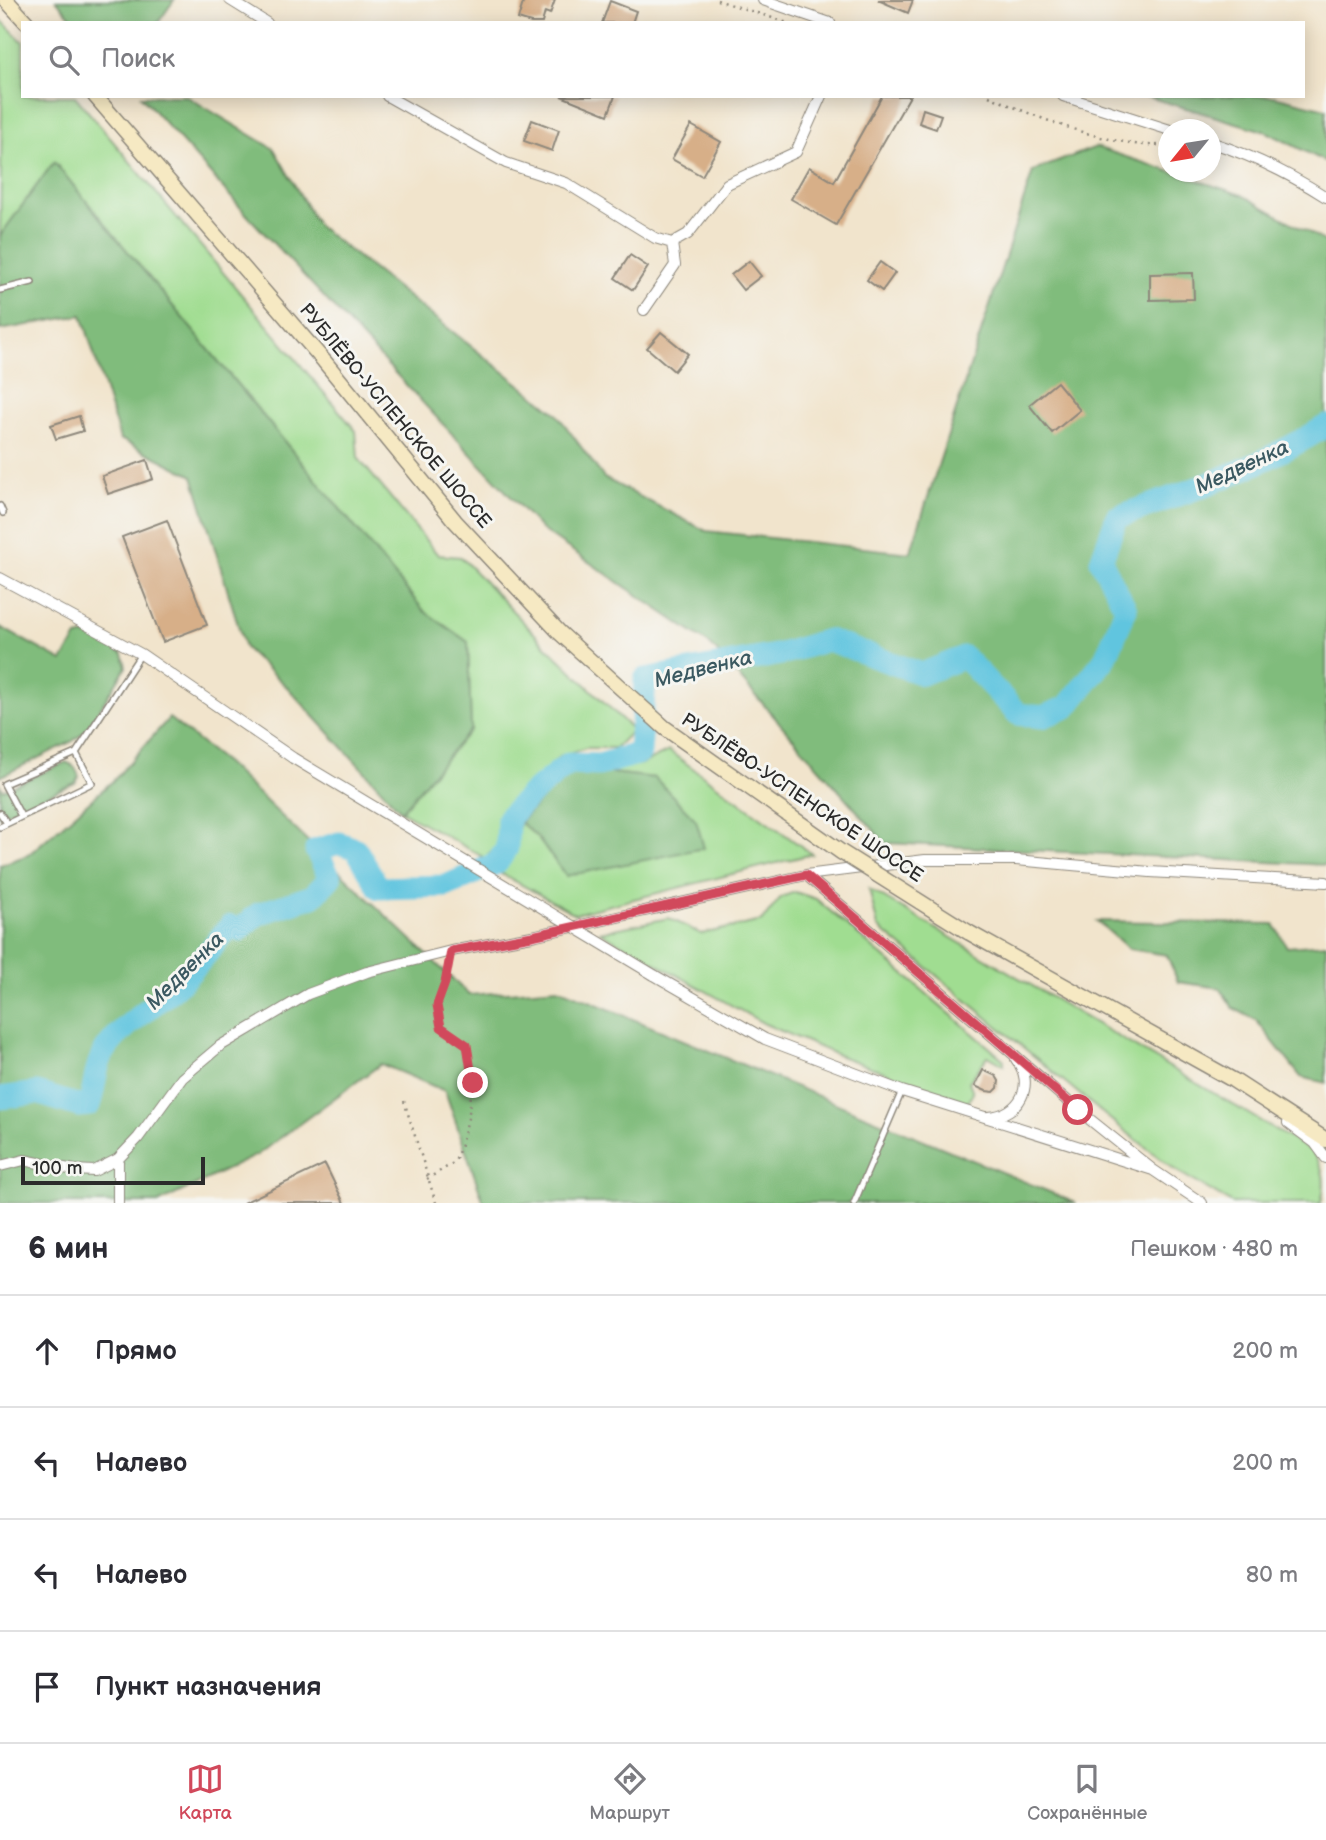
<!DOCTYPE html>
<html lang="ru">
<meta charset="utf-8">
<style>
body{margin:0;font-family:"Balsamiq Sans",sans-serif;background:#f2f2f3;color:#2b2b33}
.compass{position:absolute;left:1158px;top:119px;width:63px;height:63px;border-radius:50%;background:#fff;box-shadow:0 4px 18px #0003;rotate:240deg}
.scale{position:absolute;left:21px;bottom:18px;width:184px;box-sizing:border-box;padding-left:7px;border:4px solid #2b2b2b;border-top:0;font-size:19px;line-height:24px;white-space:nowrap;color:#2b2b2b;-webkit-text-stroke:5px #f6f6f2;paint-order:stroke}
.stop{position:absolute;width:21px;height:21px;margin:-16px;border:5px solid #d1495b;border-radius:50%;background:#fff}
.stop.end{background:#d1495b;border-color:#fff;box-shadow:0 2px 7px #0008}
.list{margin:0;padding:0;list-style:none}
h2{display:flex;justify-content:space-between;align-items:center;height:91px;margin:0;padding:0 28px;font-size:30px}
h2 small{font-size:23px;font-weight:400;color:#7c7c81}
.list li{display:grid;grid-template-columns:46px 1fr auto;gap:21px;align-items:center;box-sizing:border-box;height:112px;padding:0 28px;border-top:2px solid #e1e1e2}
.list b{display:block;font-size:26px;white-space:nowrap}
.list em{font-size:23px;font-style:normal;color:#7c7c81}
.icon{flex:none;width:38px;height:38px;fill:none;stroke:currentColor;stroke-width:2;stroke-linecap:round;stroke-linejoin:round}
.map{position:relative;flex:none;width:1326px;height:1203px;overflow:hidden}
.search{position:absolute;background:#fff;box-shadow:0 4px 18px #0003;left:21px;right:21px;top:21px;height:77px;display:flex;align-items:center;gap:18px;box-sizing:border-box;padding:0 24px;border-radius:0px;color:#7c7c81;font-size:26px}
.sheet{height:539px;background:#fff}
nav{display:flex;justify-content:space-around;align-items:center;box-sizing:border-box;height:98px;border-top:2px solid #e1e1e2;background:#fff;font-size:19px;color:#7c7c81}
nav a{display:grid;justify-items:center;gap:4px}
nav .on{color:#d1495b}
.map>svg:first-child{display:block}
</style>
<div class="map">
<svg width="1326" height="1203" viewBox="0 0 1326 1203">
<rect width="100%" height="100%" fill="#f6f6f2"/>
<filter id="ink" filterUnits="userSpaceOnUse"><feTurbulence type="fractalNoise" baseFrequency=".0143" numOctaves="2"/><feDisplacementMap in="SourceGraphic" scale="14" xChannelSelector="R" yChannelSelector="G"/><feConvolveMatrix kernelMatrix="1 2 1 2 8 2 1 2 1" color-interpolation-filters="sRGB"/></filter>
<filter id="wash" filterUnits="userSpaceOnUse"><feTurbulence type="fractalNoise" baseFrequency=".00686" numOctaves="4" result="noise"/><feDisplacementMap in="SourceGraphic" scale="28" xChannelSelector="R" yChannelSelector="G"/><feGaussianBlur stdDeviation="1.57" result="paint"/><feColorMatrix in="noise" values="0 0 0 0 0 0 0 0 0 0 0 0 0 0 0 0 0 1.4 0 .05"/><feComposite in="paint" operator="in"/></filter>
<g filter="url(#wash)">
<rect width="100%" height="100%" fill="#f1e4cc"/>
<path fill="#a0dd91" stroke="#66845e" stroke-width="2" d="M 0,19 L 23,42 L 23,96 L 75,96 L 356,431 L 358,458 L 438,555 L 461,557 L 550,650 L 633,730 L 615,748 L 586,748 L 560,756 L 501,814 L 498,846 L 485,858 L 401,811 L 471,729 L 468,642 L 424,611 L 54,162 L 0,236 L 2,111 Z
M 669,751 L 812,854 L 575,914 L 498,872 L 512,853 L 520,822 L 536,836 L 566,876 L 655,778 L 594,771 L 642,764 Z
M 869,889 L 1311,1151 C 1325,1167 1326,1183 1321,1203 L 1232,1203 L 1175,1170 L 1106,1116 L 878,927 Z
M 795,892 L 816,899 L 1004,1060 L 1004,1065 L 988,1056 L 969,1082 L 973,1092 L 968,1103 L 835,1054 L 765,1024 L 600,932 L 669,918 L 701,934 L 762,921 L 781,897 Z"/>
<path fill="#80bc7b" stroke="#567453" stroke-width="2" d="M 56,0 L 174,0 L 158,23 L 76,23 Z
M 141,96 L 186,96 L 274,149 L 318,226 L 556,413 L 604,478 L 706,531 L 910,553 L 1033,171 L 1096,147 L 1242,195 L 1326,242 L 1326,865 L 885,843 L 712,646 L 542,530 L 248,216 Z
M 1145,96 L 1274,96 L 1326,109 L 1326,162 L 1267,132 Z
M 54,162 L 424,611 L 468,642 L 471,729 L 401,811 L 288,688 L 245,648 L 193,476 L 120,439 L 82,315 L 0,330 L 0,236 Z
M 0,627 L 62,661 L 77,637 L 90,634 L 123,654 L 126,667 L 86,731 L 73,741 L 0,777 Z
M 169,718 L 226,763 L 469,995 L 558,988 L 1076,1203 L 484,1203 L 445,1091 L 381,1064 L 257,1155 L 158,1203 L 0,1203 L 0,865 L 28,855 L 115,779 Z
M 66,762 C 74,765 77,769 79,777 L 75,783 L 0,816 L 0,785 L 3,790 Z
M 594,771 L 655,778 L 696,820 L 704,848 L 566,876 L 536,836 L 520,822 L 565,774 Z
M 1097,921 L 1274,924 L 1287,947 L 1326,944 L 1326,1083 L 1301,1077 L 1256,1020 L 1233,1008 L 1220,988 L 1178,982 L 1167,955 L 1129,949 Z"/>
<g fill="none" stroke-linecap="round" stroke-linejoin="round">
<path stroke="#61c5df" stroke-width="23" d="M 0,1098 L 37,1093 L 79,1106 L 89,1105 C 95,1090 94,1073 101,1058 C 115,1028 160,1003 183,980 C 200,963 215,944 230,926 L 239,930 L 258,914 L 313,896 L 330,878 L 316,850 L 339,843 L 356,849 L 379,888 L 446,886 L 497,863 L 507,848 L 508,818 L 530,795 L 568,764 L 599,765 L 640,753 L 645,679 L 781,654 L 828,640 L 922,674 L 964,657 L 1018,714 L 1042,717 L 1067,707 L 1105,659 L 1126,609 L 1101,561 L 1117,517 C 1189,492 1261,467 1326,426"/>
</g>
<g id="blocks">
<path fill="#d7af88" d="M 524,0 L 555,0 L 550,14 L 545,12 L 542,23 L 531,23 L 518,19 Z
M 878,0 L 913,0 L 908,13 Z
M 610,1 L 636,11 L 632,23 L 602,23 Z
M 561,96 L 615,96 L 608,115 Z
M 882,96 L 910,96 L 836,225 L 791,199 L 809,167 L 834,182 Z
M 923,109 L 941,115 L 936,129 L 919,123 Z
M 532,120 L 559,130 L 552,151 L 524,141 Z
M 691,125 L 721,142 L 702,176 L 672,159 Z
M 630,255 L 648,267 L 633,290 L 615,278 Z
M 749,261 L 761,276 L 743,290 L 731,275 Z
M 880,262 L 895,273 L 882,291 L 867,280 Z
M 1193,273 L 1194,299 L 1150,300 L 1150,274 Z
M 661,332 L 688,354 L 674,371 L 647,348 Z
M 1057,382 L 1080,410 L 1052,433 L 1029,405 Z
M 79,416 L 83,431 L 56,439 L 51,425 Z
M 147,460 L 153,479 L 108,494 L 102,476 Z
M 167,520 L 207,625 L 163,642 L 122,537 Z
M 983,1070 L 996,1076 L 999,1081 L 998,1088 L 994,1092 L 986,1091 L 975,1086 Z
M 325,1164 L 344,1203 L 243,1203 Z"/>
</g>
</g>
<g filter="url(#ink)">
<use href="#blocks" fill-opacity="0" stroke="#8e887c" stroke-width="2"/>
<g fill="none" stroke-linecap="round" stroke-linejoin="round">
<defs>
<path id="service" d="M 0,290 L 32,282
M 0,506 L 3,513
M 0,813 L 7,823
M 21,816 L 4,784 L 76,753
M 0,827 L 92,783 L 76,753 L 141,654
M 854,1203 L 902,1091"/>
<path id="minor" d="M 230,0 L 267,23
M 763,0 L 830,23
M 387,96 L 506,163 L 566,183 L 655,238 L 672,243 L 688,234 L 727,184 L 796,152 L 821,96
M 1063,96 L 1170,130
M 1210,142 C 1251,155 1290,174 1326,197
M 644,310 L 675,265 L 672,243
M 0,578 L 141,654 L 293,758
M 806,875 L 1078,1110 L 1153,1170 L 1202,1203
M 654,975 L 765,1039 L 902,1091 L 1153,1170
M 988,1117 C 1020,1115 1036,1085 1016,1059
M 1288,1123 L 1315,1143 L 1326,1158
M 118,1159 L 118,1203
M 0,1166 L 24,1160 L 74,1170 L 94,1171 L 118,1159 L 138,1138 L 182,1078 L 220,1046 L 308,994 L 367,972 L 451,951 L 532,936 L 806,875 L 925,860 L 1016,860 L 1150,872 L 1326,882"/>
<path id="secondary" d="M 6,0 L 27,23
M 95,96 L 324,361 L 455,521 L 560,633
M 968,932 L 1233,1080 L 1326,1140"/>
</defs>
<use href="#service" stroke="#8e887c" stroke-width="8"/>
<use href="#minor" stroke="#8e887c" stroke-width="12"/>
<use href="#secondary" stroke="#8e887c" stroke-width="17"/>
<path stroke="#8e887c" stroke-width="2.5" stroke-dasharray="2 5" stroke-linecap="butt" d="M 717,0 L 788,23
M 989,96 C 1033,116 1081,135 1130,143 C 1142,146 1156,145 1168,145
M 404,1101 L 436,1203
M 427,1179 L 455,1162 C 472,1114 474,1096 467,1045 L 441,1027 L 437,1005 L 445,983 L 449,961"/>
<use href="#service" stroke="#fff" stroke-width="5"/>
<use href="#minor" stroke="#fff" stroke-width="10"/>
<use href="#secondary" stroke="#f6e9c3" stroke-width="14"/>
<defs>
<path id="minor-bridge" d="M 293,758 L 654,975"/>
<path id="secondary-bridge" d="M 560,633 L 665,728 L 841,852 L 968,932"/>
</defs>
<use href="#minor-bridge" stroke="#8e887c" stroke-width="12" stroke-linecap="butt"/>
<use href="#secondary-bridge" stroke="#8e887c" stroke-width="17" stroke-linecap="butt"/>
<use href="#minor-bridge" stroke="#fff" stroke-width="10"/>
<use href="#secondary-bridge" stroke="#f6e9c3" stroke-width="14"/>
</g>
</g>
<g fill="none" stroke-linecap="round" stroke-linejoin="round" filter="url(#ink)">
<path stroke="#d1495b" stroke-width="9" d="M 473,1083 L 467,1045 L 441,1027 L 437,1005 L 445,983 L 451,951 L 532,936 L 806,875 L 1078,1110"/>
</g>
<g text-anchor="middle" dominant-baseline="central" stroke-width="6" stroke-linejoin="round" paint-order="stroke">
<g font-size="19" fill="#2b2b2b" stroke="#f6f6f2">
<text transform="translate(395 416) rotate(50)">РУБЛЁВО-УСПЕНСКОЕ ШОССЕ</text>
<text transform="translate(802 798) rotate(34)">РУБЛЁВО-УСПЕНСКОЕ ШОССЕ</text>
</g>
<g font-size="21" font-style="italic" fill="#3b5961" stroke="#f6f6f2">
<text transform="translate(1242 467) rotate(-25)">Медвенка</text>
<text transform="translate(703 669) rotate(-14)">Медвенка</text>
<text transform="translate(185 971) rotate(-45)">Медвенка</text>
</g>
</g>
</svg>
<svg class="compass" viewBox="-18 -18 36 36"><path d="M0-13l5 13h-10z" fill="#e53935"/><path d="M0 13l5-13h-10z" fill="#7c7c81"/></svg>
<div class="scale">100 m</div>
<div class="stop" style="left:1078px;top:1110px"></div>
<div class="stop end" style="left:473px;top:1083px"></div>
<div class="search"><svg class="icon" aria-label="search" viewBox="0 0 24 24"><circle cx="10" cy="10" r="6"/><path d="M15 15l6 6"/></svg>Поиск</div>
</div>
<section class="sheet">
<h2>6 мин<small>Пешком · 480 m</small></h2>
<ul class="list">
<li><svg class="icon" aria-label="ahead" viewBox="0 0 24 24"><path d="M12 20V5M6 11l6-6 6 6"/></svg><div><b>Прямо</b></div><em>200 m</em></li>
<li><svg class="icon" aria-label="left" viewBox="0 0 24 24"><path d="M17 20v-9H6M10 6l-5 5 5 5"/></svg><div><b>Налево</b></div><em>200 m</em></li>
<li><svg class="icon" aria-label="left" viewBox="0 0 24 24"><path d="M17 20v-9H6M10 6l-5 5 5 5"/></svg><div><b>Налево</b></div><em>80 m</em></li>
<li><svg class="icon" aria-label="arrive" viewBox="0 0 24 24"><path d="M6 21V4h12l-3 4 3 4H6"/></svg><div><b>Пункт назначения</b></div></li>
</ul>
</section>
<nav>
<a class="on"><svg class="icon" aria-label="map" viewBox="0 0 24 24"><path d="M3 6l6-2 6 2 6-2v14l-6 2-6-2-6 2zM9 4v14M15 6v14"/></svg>Карта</a>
<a><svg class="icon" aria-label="directions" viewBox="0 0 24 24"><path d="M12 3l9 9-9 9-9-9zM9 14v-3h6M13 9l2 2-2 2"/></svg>Маршрут</a>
<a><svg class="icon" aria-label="saved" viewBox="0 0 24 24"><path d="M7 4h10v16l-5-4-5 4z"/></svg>Сохранённые</a>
</nav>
